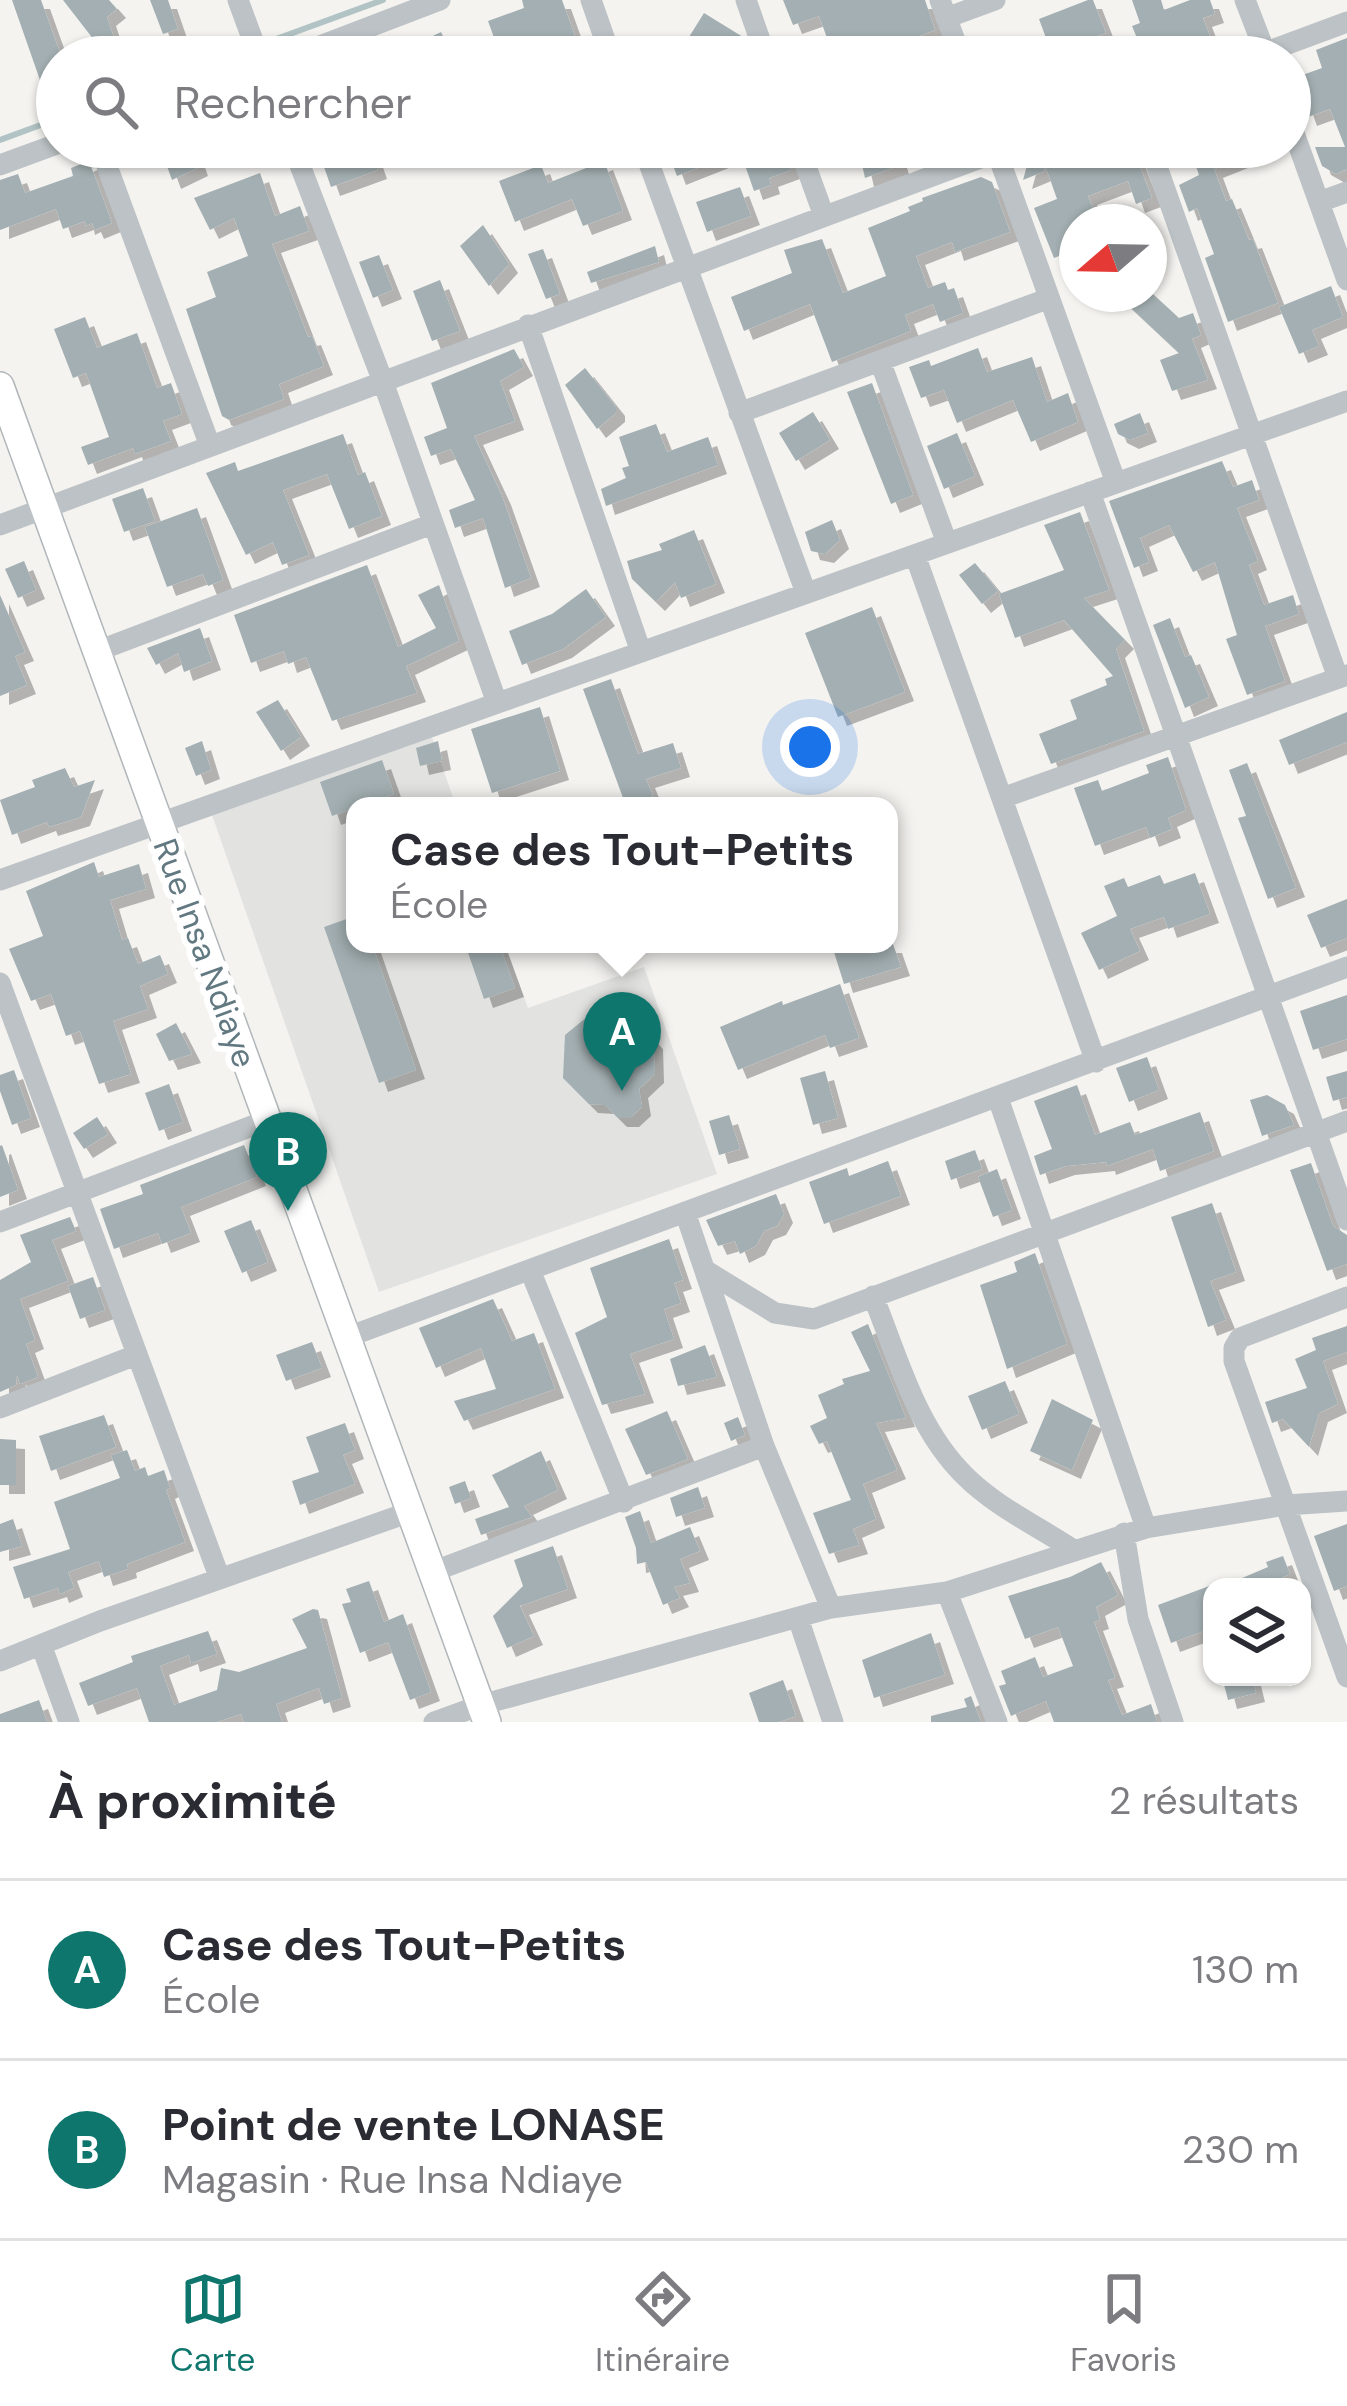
<!DOCTYPE html>
<html lang="fr">
<meta charset="utf-8">
<style>
body{margin:0;font-family:"DM Sans",sans-serif;background:#f7f7f7;color:#2b2b33}
.controls{position:absolute;right:36px;bottom:36px;display:grid;overflow:hidden;border-radius:24px;box-shadow:0 3px 9px #0004}
.controls button{width:108px;height:108px;display:grid;place-items:center;padding:0;border:0;border-bottom:3px solid #e1e1e2;background:#fff;color:#2b2b33;font:60px sans-serif}
.compass{position:absolute;left:1059px;top:204px;width:108px;height:108px;border-radius:50%;background:#fff;box-shadow:0 3px 9px #0004;rotate:250deg}
.you{position:absolute;left:810px;top:747px;width:42px;height:42px;margin:-30px;border:9px solid #fff;border-radius:50%;background:#1a73e8;box-shadow:0 0 0 18px #1a73e833}
.badge{display:grid;place-items:center;width:78px;height:78px;border-radius:50%;background:#0f766e;color:#fff;font-size:39px;font-weight:700}
.pin{position:absolute;translate:-50% -99px;filter:drop-shadow(0 3px 6px #0008)}
.pin::after{content:'';position:absolute;top:63px;width:42px;height:36px;background:inherit;clip-path:polygon(0 0,100% 0,50% 100%)}
.popup{position:absolute;left:346px;top:797px;width:552px;height:156px;box-sizing:border-box;display:grid;place-content:center;border-radius:24px;background:#fff;filter:drop-shadow(0 3px 9px #0005);font-size:39px;white-space:nowrap;color:#7c7c81}
.popup b{font-size:45px;color:#2b2b33}
.popup::after{content:'';position:absolute;left:50%;top:100%;margin-left:-24px;border:24px solid transparent;border-top-color:#fff}
.list{margin:0;padding:0;list-style:none}
h2{display:flex;justify-content:space-between;align-items:center;height:156px;margin:0;padding:0 48px;font-size:51px}
h2 small{font-size:39px;font-weight:400;color:#7c7c81}
.list li{display:grid;grid-template-columns:78px 1fr auto;gap:36px;align-items:center;box-sizing:border-box;height:180px;padding:0 48px;border-top:3px solid #e1e1e2}
.list b{display:block;font-size:45px;white-space:nowrap}
.list p{margin:0;font-size:39px;white-space:nowrap;color:#7c7c81}
.list em{font-size:39px;font-style:normal;color:#7c7c81}
.icon{flex:none;width:66px;height:66px;fill:none;stroke:currentColor;stroke-width:2;stroke-linecap:round;stroke-linejoin:round}
.map{position:relative;flex:none;width:1347px;height:1722px;overflow:hidden}
.search{position:absolute;background:#fff;box-shadow:0 3px 9px #0004;left:36px;right:36px;top:36px;height:132px;display:flex;align-items:center;gap:30px;box-sizing:border-box;padding:0 42px;border-radius:66px;color:#7c7c81;font-size:45px}
.sheet{height:516px;background:#fff}
nav{display:flex;justify-content:space-around;align-items:center;box-sizing:border-box;height:168px;border-top:3px solid #e1e1e2;background:#fff;font-size:33px;color:#7c7c81}
nav a{display:grid;justify-items:center;gap:6px}
nav .on{color:#0f766e}
.map>svg:first-child{display:block}
</style>
<div class="map">
<svg width="1347" height="1722" viewBox="0 0 1347 1722">
<defs>
<filter id="shadow"><feDropShadow dx="9" dy="9" stdDeviation="0" flood-color="#0004"/></filter>
</defs>
<rect width="100%" height="100%" fill="#f4f3f0"/>
<path fill="#e2e3e1" d="M 432,737 L 456,806 L 355,806 L 355,944 L 505,944 L 528,1008 L 644,967 L 717,1174 L 379,1292 L 212,815 Z"/>
<g fill="none" stroke-linecap="round" stroke-linejoin="round">
<path stroke="#b1c3c4" stroke-width="6" d="M 227,57 L 383,0
M 0,140 L 57,119"/>
</g>
<path fill="#a3afb2" filter="url(#shadow)" d="M 12,0 L 41,0 L 60,53 L 94,40 L 63,0 L 109,0 L 117,9 L 107,17 L 118,50 L 99,57 L 57,57 L 57,78 L 41,83 Z
M 150,0 L 168,0 L 178,29 L 163,34 Z
M 522,0 L 562,0 L 581,53 L 547,57 L 544,49 L 523,57 L 501,57 L 488,21 L 524,8 Z
M 783,0 L 925,0 L 935,30 L 883,50 L 885,57 L 834,57 L 819,16 L 793,25 Z
M 1088,0 L 1093,0 L 1106,33 L 1094,37 L 1101,57 L 1053,57 L 1039,19 Z
M 1132,0 L 1161,0 L 1164,10 L 1190,0 L 1210,0 L 1215,14 L 1203,18 L 1218,57 L 1153,57 L 1147,40 L 1139,43 L 1132,26 L 1140,23 Z
M 704,13 L 743,37 L 750,57 L 722,57 L 689,37 Z
M 441,32 L 453,57 L 389,57 Z
M 1347,38 L 1347,169 L 1336,174 L 1322,166 L 1315,147 L 1345,147 L 1330,109 L 1308,117 L 1294,78 L 1322,68 L 1316,50 Z
M 160,147 L 192,147 L 199,167 L 172,180 Z
M 317,147 L 370,147 L 378,170 L 331,187 Z
M 666,147 L 784,147 L 791,170 L 769,178 L 771,185 L 754,191 L 740,151 L 677,176 Z
M 858,147 L 894,147 L 900,165 L 865,178 Z
M 1032,147 L 1035,147 L 1045,171 L 1023,180 Z
M 1086,147 L 1120,147 L 1125,161 L 1136,157 L 1152,198 L 1136,204 L 1128,181 L 1088,196 L 1096,216 L 1070,226 L 1077,249 L 1054,258 L 1034,208 L 1057,199 L 1044,162 Z
M 1189,147 L 1269,147 L 1214,169 L 1226,201 L 1232,199 L 1249,240 L 1253,239 L 1278,303 L 1228,322 L 1205,258 L 1214,254 L 1197,208 L 1189,212 L 1179,185 L 1199,175 Z
M 89,161 L 112,223 L 95,230 L 92,223 L 86,226 L 85,221 L 63,229 L 56,209 L 0,230 L 0,180 L 18,174 L 25,193 L 73,176 L 71,168 Z
M 604,161 L 623,211 L 583,226 L 572,199 L 515,222 L 499,181 L 541,165 L 548,183 Z
M 260,173 L 275,216 L 300,206 L 309,231 L 272,244 L 308,337 L 312,336 L 324,366 L 279,384 L 284,399 L 229,420 L 222,416 L 186,309 L 216,297 L 207,272 L 248,256 L 234,218 L 210,230 L 194,198 Z
M 981,177 L 992,182 L 1010,232 L 955,252 L 952,242 L 916,256 L 928,288 L 945,282 L 948,290 L 954,288 L 963,313 L 940,322 L 933,304 L 905,315 L 911,331 L 832,362 L 810,304 L 744,331 L 731,297 L 792,273 L 784,250 L 822,239 L 843,293 L 886,276 L 868,228 L 910,211 L 908,207 L 923,201 L 922,198 Z
M 740,187 L 751,216 L 707,232 L 696,202 Z
M 483,225 L 509,264 L 489,286 L 460,246 Z
M 655,246 L 659,262 L 591,283 L 587,272 Z
M 543,249 L 560,294 L 546,299 L 528,254 Z
M 379,255 L 393,290 L 373,298 L 359,262 Z
M 440,280 L 460,331 L 432,341 L 413,291 Z
M 1331,286 L 1343,317 L 1312,330 L 1319,346 L 1299,354 L 1279,307 Z
M 1116,294 L 1153,294 L 1179,318 L 1193,313 L 1201,335 L 1192,339 L 1208,380 L 1172,391 L 1160,360 L 1179,353 Z
M 85,317 L 97,348 L 137,333 L 157,388 L 171,383 L 182,414 L 163,421 L 171,441 L 135,454 L 133,448 L 88,465 L 81,447 L 109,437 L 86,373 L 73,378 L 54,329 Z
M 978,348 L 987,372 L 1032,357 L 1047,402 L 1068,393 L 1078,422 L 1031,442 L 1013,400 L 957,423 L 944,390 L 921,398 L 909,367 L 929,360 L 931,366 Z
M 514,349 L 524,367 L 500,381 L 515,421 L 474,436 L 502,496 L 531,578 L 505,588 L 483,518 L 455,528 L 449,510 L 475,500 L 451,449 L 431,456 L 424,437 L 447,428 L 431,383 Z
M 585,368 L 616,407 L 616,413 L 597,429 L 565,385 Z
M 872,383 L 913,495 L 891,504 L 847,392 Z
M 813,412 L 830,440 L 796,461 L 779,433 Z
M 1140,413 L 1148,433 L 1130,440 L 1118,434 L 1114,424 Z
M 656,424 L 667,452 L 708,437 L 718,465 L 606,506 L 601,489 L 626,478 L 622,468 L 629,466 L 619,437 Z
M 957,433 L 975,476 L 944,489 L 927,446 Z
M 343,434 L 358,475 L 365,472 L 382,516 L 349,529 L 327,474 L 283,490 L 309,555 L 282,565 L 273,542 L 246,555 L 206,473 L 235,462 L 238,471 Z
M 1222,461 L 1233,487 L 1252,480 L 1259,500 L 1237,508 L 1258,561 L 1249,565 L 1264,605 L 1293,595 L 1299,614 L 1265,626 L 1285,681 L 1247,695 L 1226,639 L 1237,635 L 1215,562 L 1193,572 L 1169,525 L 1140,538 L 1149,562 L 1134,568 L 1109,501 Z
M 143,488 L 155,521 L 124,532 L 112,499 Z
M 197,508 L 223,580 L 208,586 L 203,574 L 167,587 L 145,527 Z
M 1080,512 L 1109,590 L 1084,598 L 1125,640 L 1116,649 L 1144,731 L 1051,764 L 1039,734 L 1077,719 L 1070,700 L 1107,685 L 1105,679 L 1113,676 L 1064,620 L 1015,638 L 999,594 L 1064,570 L 1044,525 Z
M 832,520 L 840,540 L 825,554 L 811,551 L 805,532 Z
M 694,530 L 716,584 L 681,598 L 675,582 L 656,602 L 632,579 L 627,561 L 662,550 L 659,544 Z
M 24,561 L 36,590 L 18,598 L 5,569 Z
M 975,563 L 998,591 L 982,604 L 959,575 Z
M 367,565 L 398,647 L 436,628 L 418,595 L 439,585 L 459,641 L 406,666 L 417,693 L 332,721 L 306,657 L 288,664 L 284,651 L 251,663 L 234,615 Z
M 586,589 L 606,617 L 563,649 L 522,665 L 509,631 L 552,614 Z
M 0,595 L 25,652 L 15,656 L 27,685 L 0,696 Z
M 872,607 L 905,692 L 838,717 L 805,633 Z
M 1170,618 L 1185,657 L 1191,655 L 1209,697 L 1185,708 L 1153,625 Z
M 200,628 L 212,661 L 184,672 L 178,653 L 156,665 L 147,648 Z
M 611,679 L 638,754 L 673,743 L 681,768 L 646,779 L 653,796 L 626,806 L 583,689 Z
M 278,700 L 301,737 L 281,751 L 256,712 Z
M 540,707 L 560,771 L 492,793 L 471,729 Z
M 1347,712 L 1347,742 L 1289,765 L 1279,740 Z
M 202,741 L 211,770 L 196,776 L 185,748 Z
M 438,741 L 442,761 L 420,766 L 416,748 Z
M 1168,757 L 1186,810 L 1168,818 L 1172,829 L 1150,838 L 1146,827 L 1095,846 L 1074,788 L 1098,780 L 1102,791 L 1149,773 L 1146,765 Z
M 382,760 L 394,794 L 332,816 L 320,782 Z
M 1247,763 L 1296,888 L 1268,899 L 1238,818 L 1246,816 L 1229,770 Z
M 65,768 L 74,787 L 95,780 L 81,817 L 49,827 L 47,822 L 12,835 L 0,800 L 35,787 L 32,780 Z
M 94,862 L 99,877 L 139,864 L 146,889 L 110,900 L 122,940 L 128,938 L 138,964 L 160,955 L 168,974 L 140,986 L 148,1009 L 113,1021 L 131,1074 L 99,1084 L 80,1031 L 66,1036 L 51,994 L 31,1001 L 9,949 L 43,936 L 26,891 Z
M 1195,873 L 1210,914 L 1168,929 L 1164,917 L 1130,929 L 1140,951 L 1099,970 L 1081,933 L 1117,916 L 1104,886 L 1124,878 L 1128,887 L 1160,875 L 1164,884 Z
M 1347,899 L 1347,938 L 1321,948 L 1307,915 Z
M 355,916 L 355,944 L 372,944 L 416,1070 L 379,1083 L 324,927 Z
M 465,944 L 499,944 L 515,988 L 484,999 Z
M 860,944 L 893,944 L 901,967 L 844,984 L 834,952 Z
M 840,984 L 859,1038 L 830,1048 L 825,1035 L 738,1070 L 720,1027 L 782,1001 L 783,1005 Z
M 1347,995 L 1347,1039 L 1313,1050 L 1300,1011 Z
M 593,1012 L 629,1014 L 654,1040 L 655,1074 L 639,1089 L 642,1107 L 630,1118 L 618,1118 L 605,1105 L 589,1104 L 563,1078 L 565,1035 Z
M 176,1023 L 192,1054 L 169,1061 L 156,1034 Z
M 1147,1057 L 1159,1090 L 1129,1102 L 1116,1068 Z
M 14,1070 L 31,1118 L 12,1125 L 0,1091 L 0,1075 Z
M 825,1071 L 838,1118 L 813,1125 L 800,1078 Z
M 1347,1071 L 1347,1097 L 1333,1101 L 1326,1077 Z
M 169,1084 L 183,1122 L 159,1131 L 145,1093 Z
M 1077,1085 L 1095,1135 L 1130,1122 L 1135,1135 L 1200,1112 L 1214,1151 L 1160,1171 L 1153,1149 L 1107,1166 L 1106,1162 L 1066,1166 L 1040,1175 L 1034,1156 L 1052,1149 L 1034,1101 Z
M 1267,1095 L 1285,1105 L 1294,1125 L 1262,1136 L 1250,1100 Z
M 729,1115 L 740,1149 L 719,1155 L 709,1121 Z
M 97,1117 L 108,1134 L 84,1149 L 73,1133 Z
M 2,1145 L 18,1190 L 0,1197 L 0,1146 Z
M 244,1145 L 257,1177 L 181,1207 L 191,1233 L 162,1244 L 158,1233 L 114,1249 L 100,1209 L 143,1194 L 140,1185 Z
M 975,1150 L 982,1169 L 951,1180 L 945,1161 Z
M 888,1161 L 901,1196 L 824,1224 L 809,1182 L 847,1168 L 849,1176 Z
M 1311,1163 L 1333,1226 L 1347,1235 L 1347,1264 L 1327,1271 L 1290,1170 Z
M 997,1169 L 1012,1210 L 993,1217 L 978,1177 Z
M 776,1194 L 784,1214 L 777,1226 L 764,1231 L 756,1246 L 740,1254 L 735,1241 L 718,1246 L 706,1220 Z
M 1212,1203 L 1236,1272 L 1210,1281 L 1226,1320 L 1208,1327 L 1171,1217 Z
M 70,1217 L 76,1231 L 52,1240 L 68,1281 L 20,1299 L 35,1340 L 26,1344 L 38,1377 L 20,1384 L 17,1375 L 16,1385 L 0,1392 L 0,1280 L 31,1262 L 20,1235 Z
M 251,1220 L 268,1262 L 242,1273 L 224,1231 Z
M 669,1239 L 683,1280 L 674,1283 L 681,1303 L 664,1309 L 674,1339 L 630,1354 L 645,1394 L 602,1405 L 575,1333 L 607,1317 L 590,1268 Z
M 1035,1253 L 1067,1344 L 1007,1369 L 980,1285 L 1017,1272 L 1014,1262 Z
M 93,1277 L 105,1310 L 80,1319 L 68,1286 Z
M 493,1299 L 512,1341 L 534,1333 L 555,1389 L 464,1421 L 454,1401 L 496,1389 L 481,1348 L 436,1368 L 419,1328 Z
M 868,1324 L 906,1418 L 876,1423 L 897,1470 L 863,1484 L 876,1519 L 853,1529 L 859,1545 L 829,1554 L 813,1513 L 851,1500 L 827,1441 L 819,1444 L 810,1426 L 827,1418 L 818,1395 L 844,1384 L 842,1379 L 870,1371 L 851,1332 Z
M 1347,1326 L 1347,1352 L 1323,1361 L 1338,1404 L 1319,1413 L 1309,1447 L 1283,1419 L 1272,1423 L 1265,1402 L 1307,1388 L 1295,1359 L 1316,1350 L 1312,1338 Z
M 312,1342 L 322,1368 L 286,1381 L 276,1355 Z
M 705,1345 L 717,1377 L 678,1386 L 670,1359 Z
M 1005,1381 L 1019,1414 L 982,1430 L 968,1396 Z
M 1052,1399 L 1093,1420 L 1072,1470 L 1030,1451 Z
M 667,1411 L 688,1459 L 646,1475 L 625,1429 Z
M 104,1415 L 116,1447 L 51,1471 L 39,1436 Z
M 738,1417 L 745,1435 L 731,1441 L 724,1423 Z
M 345,1423 L 355,1450 L 343,1455 L 355,1484 L 300,1505 L 292,1481 L 319,1472 L 306,1437 Z
M 0,1439 L 16,1440 L 16,1485 L 0,1485 Z
M 127,1450 L 135,1471 L 145,1467 L 148,1476 L 164,1470 L 170,1488 L 166,1490 L 185,1542 L 127,1564 L 128,1569 L 104,1577 L 99,1561 L 68,1572 L 74,1588 L 60,1594 L 58,1588 L 24,1599 L 13,1567 L 70,1549 L 54,1502 L 120,1478 L 111,1455 Z
M 541,1451 L 558,1490 L 524,1506 L 532,1517 L 481,1535 L 475,1519 L 509,1507 L 492,1475 Z
M 465,1481 L 471,1498 L 455,1504 L 449,1487 Z
M 698,1487 L 705,1508 L 676,1517 L 670,1498 Z
M 640,1511 L 651,1543 L 690,1527 L 700,1551 L 680,1559 L 690,1583 L 674,1587 L 680,1598 L 663,1605 L 646,1562 L 637,1564 L 636,1548 L 625,1517 Z
M 13,1519 L 22,1546 L 0,1552 L 0,1524 Z
M 1347,1524 L 1347,1586 L 1334,1591 L 1314,1536 Z
M 553,1546 L 568,1589 L 520,1606 L 534,1636 L 507,1648 L 493,1616 L 523,1586 L 514,1560 Z
M 1283,1556 L 1290,1574 L 1279,1579 L 1282,1587 L 1221,1587 L 1268,1567 L 1266,1562 Z
M 1101,1562 L 1118,1595 L 1096,1607 L 1100,1620 L 1094,1622 L 1115,1678 L 1108,1680 L 1122,1715 L 1151,1704 L 1157,1722 L 1054,1722 L 1046,1701 L 1011,1716 L 999,1686 L 1006,1684 L 1001,1671 L 1035,1657 L 1043,1677 L 1073,1666 L 1058,1627 L 1025,1639 L 1008,1596 L 1070,1577 Z
M 369,1581 L 384,1622 L 403,1614 L 431,1692 L 410,1700 L 388,1642 L 360,1653 L 342,1604 L 351,1602 L 346,1589 Z
M 1212,1585 L 1212,1628 L 1171,1643 L 1158,1605 Z
M 313,1609 L 318,1610 L 342,1698 L 324,1704 L 319,1688 L 276,1704 L 282,1722 L 244,1722 L 241,1714 L 217,1722 L 149,1722 L 137,1688 L 88,1706 L 79,1683 L 133,1662 L 131,1656 L 208,1631 L 217,1654 L 191,1663 L 189,1655 L 160,1666 L 174,1705 L 217,1690 L 221,1668 L 239,1672 L 307,1648 L 292,1619 Z
M 931,1633 L 945,1675 L 874,1698 L 862,1660 Z
M 1222,1677 L 1252,1677 L 1256,1693 L 1228,1700 Z
M 783,1680 L 796,1716 L 779,1722 L 759,1722 L 749,1693 Z
M 971,1696 L 981,1722 L 931,1722 L 931,1716 L 967,1707 L 964,1699 Z
M 39,1700 L 47,1722 L 0,1722 L 0,1714 Z"/>
<g fill="none" stroke-linecap="round" stroke-linejoin="round">
<defs>
<path id="major" d="M 0,386 L 487,1722"/>
</defs>
<use href="#major" stroke="#b0b6b9" stroke-width="30"/>
<path stroke="#bcc2c5" stroke-width="21" d="M 238,0 L 259,57
M 591,0 L 611,57
M 746,0 L 766,57
M 940,0 L 961,57
M 1245,0 L 1267,57
M 946,18 L 995,0
M 291,57 L 440,0
M 1253,57 L 1347,22
M 1290,122 L 1347,280
M 100,147 L 210,446
M 293,147 L 382,379 L 497,703
M 643,147 L 806,593
M 799,147 L 824,216
M 995,147 L 1116,483
M 1150,147 L 1338,678
M 0,165 L 57,144
M 1319,202 L 1347,192
M 528,325 L 641,652
M 880,361 L 947,543
M 739,413 L 1047,299
M 1090,492 L 1347,1220
M 0,525 L 1010,147
M 915,555 L 1096,1062
M 95,652 L 432,524
M 1002,798 L 1347,675
M 0,880 L 1347,401
M 0,983 L 220,1579
M 998,1098 L 1146,1528
M 685,1212 L 764,1446 L 831,1608
M 0,1222 L 265,1121
M 530,1270 L 624,1502
M 708,1272 L 775,1313 L 814,1319 L 1347,1121
M 873,1296 C 898,1358 916,1428 965,1476 C 995,1506 1037,1526 1072,1549
M 1347,1297 L 1240,1338 L 1234,1348 L 1234,1361 L 1347,1677
M 345,1338 L 1347,967
M 0,1408 L 136,1355
M 1124,1533 L 1138,1619 L 1173,1722
M 432,1572 L 764,1446
M 947,1592 L 997,1722
M 798,1618 L 833,1722
M 42,1647 L 69,1722
M 0,1661 L 100,1621 L 410,1512
M 434,1722 L 481,1705 L 831,1608 L 947,1592 L 1146,1528 L 1286,1505 L 1347,1501"/>
<use href="#major" stroke="#fff" stroke-width="27"/>
</g>
<g text-anchor="middle" dominant-baseline="central" stroke-width="12" stroke-linejoin="round" paint-order="stroke">
<g font-size="33" fill="#627982" stroke="#fff">
<text transform="translate(205 953) rotate(70)">Rue Insa Ndiaye</text>
</g>
</g>
</svg>
<div class="controls">
<button><svg class="icon" aria-label="layers" viewBox="0 0 24 24"><path d="M12 4l9 5-9 5-9-5zM3 14l9 5 9-5"/></svg></button>
</div>
<svg class="compass" viewBox="-18 -18 36 36"><path d="M0-13l5 13h-10z" fill="#e53935"/><path d="M0 13l5-13h-10z" fill="#7c7c81"/></svg>
<div class="you"></div>
<div class="pin badge" style="left:622px;top:1091px">A</div>
<div class="popup"><b>Case des Tout-Petits</b>École</div>
<div class="pin badge" style="left:288px;top:1211px">B</div>
<div class="search"><svg class="icon" aria-label="search" viewBox="0 0 24 24"><circle cx="10" cy="10" r="6"/><path d="M15 15l6 6"/></svg>Rechercher</div>
</div>
<section class="sheet">
<h2>À proximité<small>2 résultats</small></h2>
<ul class="list">
<li><span class="badge">A</span><div><b>Case des Tout-Petits</b><p>École</p></div><em>130 m</em></li>
<li><span class="badge">B</span><div><b>Point de vente LONASE</b><p>Magasin · Rue Insa Ndiaye</p></div><em>230 m</em></li>
</ul>
</section>
<nav>
<a class="on"><svg class="icon" aria-label="map" viewBox="0 0 24 24"><path d="M3 6l6-2 6 2 6-2v14l-6 2-6-2-6 2zM9 4v14M15 6v14"/></svg>Carte</a>
<a><svg class="icon" aria-label="directions" viewBox="0 0 24 24"><path d="M12 3l9 9-9 9-9-9zM9 14v-3h6M13 9l2 2-2 2"/></svg>Itinéraire</a>
<a><svg class="icon" aria-label="saved" viewBox="0 0 24 24"><path d="M7 4h10v16l-5-4-5 4z"/></svg>Favoris</a>
</nav>
